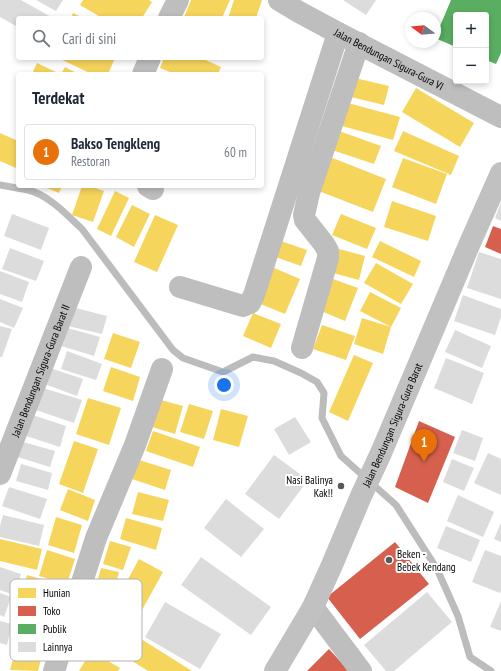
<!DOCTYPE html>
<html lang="id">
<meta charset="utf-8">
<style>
body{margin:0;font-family:"PT Sans Narrow",sans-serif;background:#f6f6f7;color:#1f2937}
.controls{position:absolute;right:12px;top:12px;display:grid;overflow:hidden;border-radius:4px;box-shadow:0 2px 6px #0003}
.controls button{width:36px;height:36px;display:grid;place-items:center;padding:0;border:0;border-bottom:1px solid #e0e1e3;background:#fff;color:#1f2937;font:20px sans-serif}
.compass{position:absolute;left:405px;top:12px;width:36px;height:36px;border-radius:50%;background:#fff;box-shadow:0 2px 6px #0003;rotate:286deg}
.you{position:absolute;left:224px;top:385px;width:14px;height:14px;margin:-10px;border:3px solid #fff;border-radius:50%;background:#1a73e8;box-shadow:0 0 0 6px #1a73e833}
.badge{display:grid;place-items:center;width:26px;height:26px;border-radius:50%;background:#595959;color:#fff;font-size:13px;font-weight:700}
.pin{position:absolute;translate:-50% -33px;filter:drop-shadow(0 1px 2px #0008)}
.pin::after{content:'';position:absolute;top:21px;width:14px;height:12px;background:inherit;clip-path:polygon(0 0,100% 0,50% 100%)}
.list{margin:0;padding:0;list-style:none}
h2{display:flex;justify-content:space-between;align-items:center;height:52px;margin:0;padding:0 16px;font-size:17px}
h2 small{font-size:13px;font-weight:400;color:#747a83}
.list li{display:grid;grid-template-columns:26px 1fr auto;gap:12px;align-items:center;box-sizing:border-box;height:56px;margin:0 8px 8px;padding:0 8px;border:1px solid #e0e1e3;border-radius:4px}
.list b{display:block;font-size:15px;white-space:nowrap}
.list p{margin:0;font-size:13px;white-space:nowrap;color:#747a83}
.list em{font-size:13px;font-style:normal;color:#747a83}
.icon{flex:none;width:22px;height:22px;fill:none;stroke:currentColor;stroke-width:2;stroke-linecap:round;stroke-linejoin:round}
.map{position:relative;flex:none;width:501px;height:671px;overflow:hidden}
.search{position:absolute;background:#fff;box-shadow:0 2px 6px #0003;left:16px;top:16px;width:248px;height:44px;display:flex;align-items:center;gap:10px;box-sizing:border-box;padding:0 14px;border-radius:4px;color:#747a83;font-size:15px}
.panel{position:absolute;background:#fff;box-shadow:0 2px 6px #0003;left:16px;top:72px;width:248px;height:116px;border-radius:4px}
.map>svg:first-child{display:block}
</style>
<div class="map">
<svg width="501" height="671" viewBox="0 0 501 671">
<rect width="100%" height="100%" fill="#fff"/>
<path fill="#f6d55c" d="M 83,0 L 149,0 L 152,2 L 142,18 L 102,18 L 80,5 Z
M 191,0 L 230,0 L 222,18 L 187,18 L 184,17 Z
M 234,0 L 262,0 L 256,18 L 228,18 Z
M 73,13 L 83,18 L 71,18 Z
M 58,58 L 115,58 L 108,74 L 92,74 Z
M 164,58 L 201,58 L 221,67 L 218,74 L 175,74 L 160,68 Z
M 37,63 L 60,74 L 32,74 Z
M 65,67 L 78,74 L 61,74 Z
M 355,78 L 389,86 L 384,105 L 351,97 Z
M 416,88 L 474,123 L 460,147 L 402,112 Z
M 348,103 L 400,117 L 393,140 L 342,126 Z
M 339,131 L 381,146 L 374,164 L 332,150 Z
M 403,131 L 459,156 L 451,175 L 394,151 Z
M 0,133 L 18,141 L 18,163 L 16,168 L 0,161 Z
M 330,157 L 386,179 L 373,212 L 316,190 Z
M 403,158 L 447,174 L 436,204 L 392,187 Z
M 42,186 L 62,186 L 59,193 Z
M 82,186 L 89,186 L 104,191 L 93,222 L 72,215 Z
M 115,191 L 129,198 L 111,236 L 97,229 Z
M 392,201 L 436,216 L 428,241 L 384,227 Z
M 132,205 L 150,214 L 134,247 L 116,237 Z
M 341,214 L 376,228 L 367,249 L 332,235 Z
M 155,215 L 178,225 L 157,272 L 134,262 Z
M 275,239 L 307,250 L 301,266 L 270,255 Z
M 380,241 L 421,261 L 414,277 L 372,257 Z
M 339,249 L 365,256 L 359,280 L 333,273 Z
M 376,263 L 413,284 L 401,304 L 364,283 Z
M 272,267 L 300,279 L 285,314 L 258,303 Z
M 333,279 L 358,288 L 345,321 L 321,311 Z
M 370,292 L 401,308 L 391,327 L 383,354 L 354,344 L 362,318 L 391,327 L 360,311 Z
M 253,313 L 281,324 L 271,348 L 243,336 Z
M 322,325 L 355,336 L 346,360 L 313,349 Z
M 113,333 L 140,342 L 131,368 L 104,359 Z
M 354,355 L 373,363 L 348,421 L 329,412 Z
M 111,367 L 140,377 L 133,401 L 103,391 Z
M 88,398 L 121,408 L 109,445 L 76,434 Z
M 157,399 L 183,406 L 175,434 L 149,426 Z
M 189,404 L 213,411 L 204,439 L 180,432 Z
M 221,409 L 248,416 L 239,447 L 213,440 Z
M 153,431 L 200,447 L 193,467 L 146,451 Z
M 74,441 L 98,449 L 83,493 L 59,484 Z
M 136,459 L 171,470 L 165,490 L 129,478 Z
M 68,489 L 95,500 L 88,521 L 60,510 Z
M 138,492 L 169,500 L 163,521 L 132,514 Z
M 56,517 L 82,525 L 74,553 L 48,545 Z
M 126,518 L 162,528 L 156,550 L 120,539 Z
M 0,539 L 42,549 L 37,570 L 0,561 Z
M 110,541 L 131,547 L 123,570 L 103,564 Z
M 47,550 L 75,559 L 67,584 L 39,576 Z
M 139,559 L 163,572 L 130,632 L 192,671 L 148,671 L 96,638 Z
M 101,568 L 119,572 L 111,602 L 93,597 Z
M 27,575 L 52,582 L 45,607 L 20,599 Z
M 18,641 L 44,648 L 38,671 L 10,670 Z
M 91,651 L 120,668 L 118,671 L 79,671 Z"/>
<path fill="#d6604d" d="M 493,226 L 501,229 L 501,254 L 485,247 Z
M 419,421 L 455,437 L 428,503 L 395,487 Z
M 395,542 L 429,584 L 360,639 L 327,597 Z
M 329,649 L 349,671 L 307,671 Z"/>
<path fill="#5aae61" d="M 451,0 L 501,0 L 501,53 L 496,64 L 486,60 L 486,15 L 456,15 L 456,47 L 435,38 Z"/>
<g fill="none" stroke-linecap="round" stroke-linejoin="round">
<path stroke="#bcbcbc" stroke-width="7" d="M 0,185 C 9,187 19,188 28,190 C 49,195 67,215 82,229 L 173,350 L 183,358 L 223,372 L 253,357 L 274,361 L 301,373 L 317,382 L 324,393 L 322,418 L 341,456 L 396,505 L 437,569 L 458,616 L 470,657 L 491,671"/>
</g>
<path fill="#dcdcdc" d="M 0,0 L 21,0 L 53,18 L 18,18 L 18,27 L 0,17 Z
M 36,0 L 63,0 L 56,11 Z
M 343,0 L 376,0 L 366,15 Z
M 501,202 L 501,221 L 495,218 Z
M 12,214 L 49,228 L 41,250 L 4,236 Z
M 10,248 L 44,261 L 36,281 L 2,269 Z
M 479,252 L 501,259 L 501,299 L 467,288 Z
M 0,271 L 29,282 L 22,302 L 0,294 Z
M 463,295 L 501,309 L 501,317 L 495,335 L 454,321 Z
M 0,299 L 23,308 L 14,328 L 0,322 Z
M 72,307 L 107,316 L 102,334 L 68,326 Z
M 0,326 L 12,329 L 2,357 L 0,357 Z
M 64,327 L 100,337 L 94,356 L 58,345 Z
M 455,330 L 491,346 L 482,368 L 445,352 Z
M 67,351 L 102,364 L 96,380 L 61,369 Z
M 446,358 L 484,373 L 472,404 L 434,388 Z
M 47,367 L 83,379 L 77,396 L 42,383 Z
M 40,387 L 82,400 L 74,423 L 33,409 Z
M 27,413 L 66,426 L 60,447 L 20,434 Z
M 295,417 L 311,442 L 289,455 L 274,429 Z
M 462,430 L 483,438 L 475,461 L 453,453 Z
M 16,440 L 55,451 L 50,467 L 11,455 Z
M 488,453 L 501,459 L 501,495 L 474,483 Z
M 274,455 L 308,480 L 279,519 L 245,494 Z
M 452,459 L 474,468 L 464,491 L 443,482 Z
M 21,464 L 52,473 L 48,490 L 16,481 Z
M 9,487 L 47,499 L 40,519 L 2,506 Z
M 458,495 L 494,512 L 483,537 L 447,521 Z
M 226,499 L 264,529 L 241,557 L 204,528 Z
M 3,515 L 44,525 L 39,546 L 0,537 L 0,526 Z
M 501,523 L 501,542 L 494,539 Z
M 446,526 L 480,540 L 471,562 L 437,548 Z
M 485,550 L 501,556 L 501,591 L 500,593 L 472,582 Z
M 201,557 L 271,607 L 251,635 L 181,585 Z
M 0,567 L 21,574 L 14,595 L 0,590 Z
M 427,592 L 452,622 L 394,671 L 386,671 L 364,645 Z
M 0,593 L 11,597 L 4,617 L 0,615 Z
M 501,601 L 501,631 L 490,627 Z
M 165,602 L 221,634 L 200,669 L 145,637 Z
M 0,621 L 12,624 L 7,645 L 0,643 Z"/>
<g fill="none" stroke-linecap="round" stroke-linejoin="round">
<g stroke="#bebebe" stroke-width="22">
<path id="s1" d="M 279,0 L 299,12 L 338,33 L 501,117"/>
<path d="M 169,18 L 178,0"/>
<path d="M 143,74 L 150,58"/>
<path d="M 148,186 L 153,189"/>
<path d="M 180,287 L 243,306 L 250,303 L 254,295 L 338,33"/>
<path d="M 302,348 L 328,258 L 328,251 L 324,244 L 305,220 L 304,215 L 309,193 L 359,43"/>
<path id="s2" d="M 0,474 L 81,267"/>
<path d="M 313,607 L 361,671"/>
<path d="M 54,671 L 96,538 L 135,445 L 162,369"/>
</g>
<path stroke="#c1c1c1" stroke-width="22" id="s3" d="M 275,671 L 313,607 L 332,565 L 361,496 L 381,453 L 470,243 L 501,173"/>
</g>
<g fill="#595959" stroke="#fff" stroke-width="1.5">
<circle cx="341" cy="486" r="4"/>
<circle cx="389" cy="560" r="4"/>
</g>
<g text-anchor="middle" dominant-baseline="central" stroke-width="4" stroke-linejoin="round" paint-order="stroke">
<g font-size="11" fill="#000" stroke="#fff">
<text stroke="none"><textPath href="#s1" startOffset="125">Jalan Bendungan Sigura-Gura VI</textPath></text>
<text stroke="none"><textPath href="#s2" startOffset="111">Jalan Bendungan Sigura-Gura Barat II</textPath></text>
<text stroke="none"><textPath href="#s3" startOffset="273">Jalan Bendungan Sigura-Gura Barat</textPath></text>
</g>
<g font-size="11" fill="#000" stroke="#fff" text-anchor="end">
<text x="333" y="480">Nasi Balinya<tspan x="333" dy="13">Kak!!</tspan></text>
<text x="397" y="554" text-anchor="start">Beken -<tspan x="397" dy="13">Bebek Kendang</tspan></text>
</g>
</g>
<rect x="10" y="579" width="132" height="82" rx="6" fill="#fff" stroke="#b2b2b2" stroke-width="1"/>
<rect x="18" y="588" width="18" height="10" fill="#f6d55c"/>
<rect x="18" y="606" width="18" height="10" fill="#d6604d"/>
<rect x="18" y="624" width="18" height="10" fill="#5aae61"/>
<rect x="18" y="642" width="18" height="10" fill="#dcdcdc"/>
<g font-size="11" fill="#000">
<text x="43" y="597">Hunian</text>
<text x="43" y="615">Toko</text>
<text x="43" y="633">Publik</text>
<text x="43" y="651">Lainnya</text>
</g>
</svg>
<div class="controls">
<button>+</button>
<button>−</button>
</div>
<svg class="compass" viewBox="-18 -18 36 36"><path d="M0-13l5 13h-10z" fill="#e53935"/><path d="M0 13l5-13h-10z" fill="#747a83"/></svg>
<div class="you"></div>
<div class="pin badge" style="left:424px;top:462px;background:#e8710a">1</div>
<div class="search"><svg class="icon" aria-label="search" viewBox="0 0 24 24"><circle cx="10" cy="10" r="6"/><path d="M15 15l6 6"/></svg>Cari di sini</div>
<section class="panel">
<h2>Terdekat<small></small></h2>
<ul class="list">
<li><span class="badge" style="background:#e8710a">1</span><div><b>Bakso Tengkleng</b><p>Restoran</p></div><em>60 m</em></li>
</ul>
</section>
</div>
